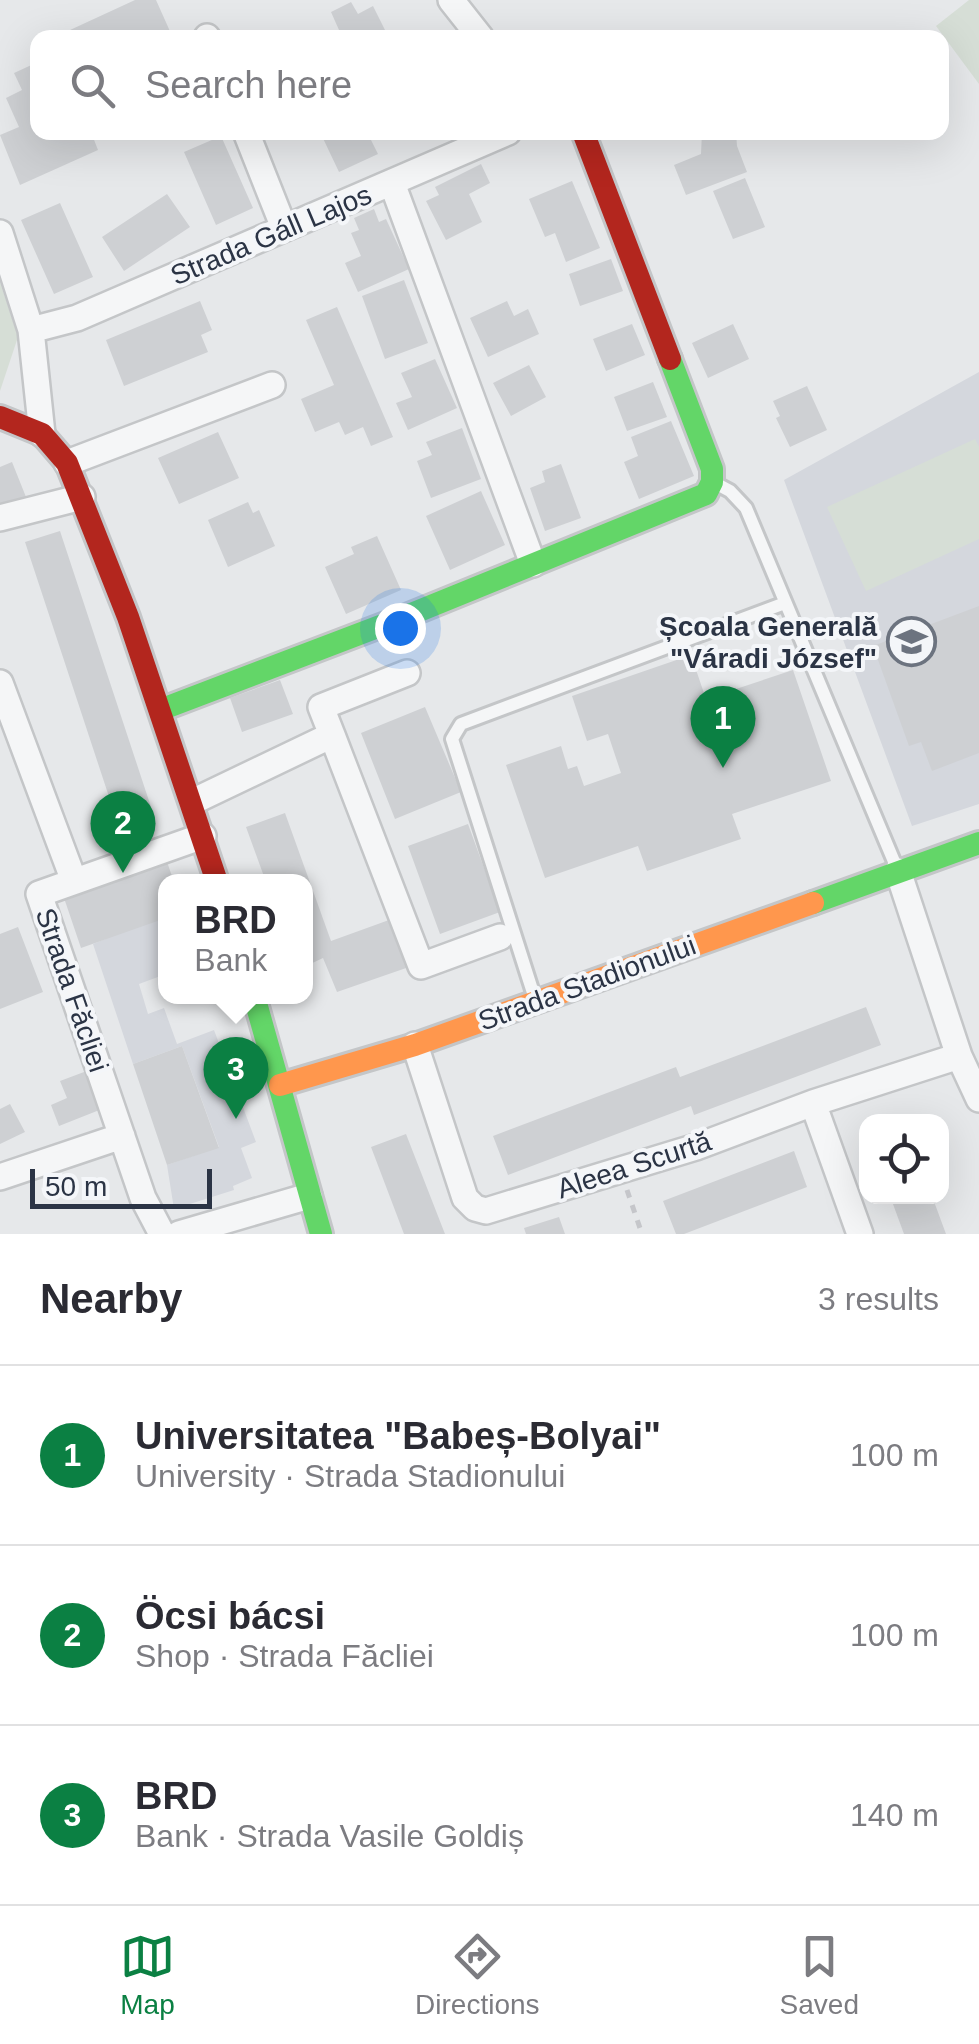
<!DOCTYPE html>
<meta charset="utf-8">
<style>
body{margin:0;font-family:Helvetica,sans-serif;background:#f7f7f7;color:#2b2b33}
.controls{position:absolute;right:30px;bottom:30px;display:grid;overflow:hidden;border-radius:20px;box-shadow:0 10px 40px #0002}
.controls button{width:90px;height:90px;display:grid;place-items:center;padding:0;border:0;border-bottom:2px solid #e1e1e2;background:#fff;color:#2b2b33;font:50px sans-serif}
.scale{position:absolute;left:30px;bottom:25px;width:182px;box-sizing:border-box;padding-left:10px;border:5px solid #2b3445;border-top:0;font-size:28px;line-height:35px;white-space:nowrap;color:#2b3445;-webkit-text-stroke:8px #f4f6f9;paint-order:stroke}
.you{position:absolute;left:400px;top:628px;width:35px;height:35px;margin:-25px;border:8px solid #fff;border-radius:50%;background:#1a73e8;box-shadow:0 0 0 15px #1a73e833}
.badge{display:grid;place-items:center;width:65px;height:65px;border-radius:50%;background:#0b8043;color:#fff;font-size:32px;font-weight:700}
.pin{position:absolute;translate:-50% -82px;filter:drop-shadow(0 2px 5px #0008)}
.pin::after{content:'';position:absolute;top:52px;width:35px;height:30px;background:inherit;clip-path:polygon(0 0,100% 0,50% 100%)}
.popup{position:absolute;left:158px;top:874px;width:155px;height:130px;box-sizing:border-box;display:grid;place-content:center;border-radius:20px;background:#fff;filter:drop-shadow(0 2px 8px #0005);font-size:32px;white-space:nowrap;color:#7c7c81}
.popup b{font-size:38px;color:#2b2b33}
.popup::after{content:'';position:absolute;left:50%;top:100%;margin-left:-20px;border:20px solid transparent;border-top-color:#fff}
.list{margin:0;padding:0;list-style:none}
h2{display:flex;justify-content:space-between;align-items:center;height:130px;margin:0;padding:0 40px;font-size:42px}
h2 small{font-size:32px;font-weight:400;color:#7c7c81}
.list li{display:grid;grid-template-columns:65px 1fr auto;gap:30px;align-items:center;box-sizing:border-box;height:180px;padding:0 40px;border-top:2px solid #e1e1e2}
.list b{display:block;font-size:38px;white-space:nowrap}
.list p{margin:0;font-size:32px;white-space:nowrap;color:#7c7c81}
.list em{font-size:32px;font-style:normal;color:#7c7c81}
.icon{flex:none;width:55px;height:55px;fill:none;stroke:currentColor;stroke-width:2;stroke-linecap:round;stroke-linejoin:round}
.map{position:relative;flex:none;width:979px;height:1234px;overflow:hidden}
.search{position:absolute;background:#fff;box-shadow:0 10px 40px #0002;left:30px;right:30px;top:30px;height:110px;display:flex;align-items:center;gap:25px;box-sizing:border-box;padding:0 35px;border-radius:20px;color:#7c7c81;font-size:38px}
.sheet{height:670px;background:#fff}
nav{display:flex;justify-content:space-around;align-items:center;box-sizing:border-box;height:140px;border-top:2px solid #e1e1e2;background:#fff;font-size:28px;color:#7c7c81}
nav a{display:grid;justify-items:center;gap:5px}
nav .on{color:#0b8043}
.map>svg:first-child{display:block}
</style>
<div class="map">
<svg width="979" height="1234" viewBox="0 0 979 1234">
<rect width="100%" height="100%" fill="#e6e8ea"/>
<path fill="#d4d7dd" d="M 979,372 L 979,804 L 912,826 L 784,480 Z
M 166,914 L 166,974 L 139,984 L 148,1014 L 164,1008 L 177,1044 L 214,1030 L 256,1142 L 241,1148 L 252,1178 L 233,1186 L 234,1190 L 174,1209 L 167,1165 L 219,1147 L 182,1046 L 133,1064 L 93,944 Z"/>
<path fill="#d6ded6" d="M 969,0 L 979,0 L 979,84 L 936,26 Z
M 0,282 L 18,337 L 0,391 Z
M 975,439 L 979,447 L 979,539 L 866,591 L 827,507 Z"/>
<path fill="#ced0d3" d="M 135,0 L 156,0 L 173,38 L 74,38 L 70,30 Z
M 351,2 L 358,14 L 373,6 L 389,38 L 323,38 L 339,30 L 331,12 Z
M 38,62 L 38,132 L 91,132 L 98,150 L 20,185 L 0,135 L 19,127 L 6,98 L 22,90 L 14,73 Z
M 320,132 L 367,132 L 378,154 L 339,172 Z
M 702,132 L 736,132 L 737,146 L 747,172 L 686,195 L 674,165 L 701,154 Z
M 221,136 L 253,208 L 216,225 L 184,152 Z
M 481,164 L 490,183 L 469,194 L 482,222 L 446,240 L 426,201 L 439,195 L 435,187 Z
M 745,178 L 765,227 L 733,239 L 713,191 Z
M 572,181 L 600,248 L 566,262 L 555,233 L 545,237 L 529,199 Z
M 167,194 L 190,227 L 124,271 L 102,237 Z
M 60,203 L 93,277 L 54,294 L 21,220 Z
M 374,209 L 379,222 L 386,219 L 409,269 L 358,292 L 345,263 L 361,256 L 351,233 L 359,230 L 354,218 Z
M 611,259 L 623,291 L 580,306 L 569,274 Z
M 404,280 L 428,343 L 385,359 L 362,296 Z
M 200,301 L 212,330 L 201,335 L 208,352 L 124,386 L 106,340 Z
M 507,301 L 514,316 L 528,309 L 539,334 L 488,357 L 470,318 Z
M 337,307 L 393,437 L 371,446 L 363,427 L 345,435 L 339,422 L 315,432 L 301,399 L 334,385 L 306,320 Z
M 632,324 L 645,355 L 606,371 L 593,339 Z
M 733,324 L 749,359 L 708,378 L 692,343 Z
M 435,359 L 457,408 L 408,430 L 396,403 L 412,397 L 401,373 Z
M 529,365 L 546,397 L 511,416 L 493,383 Z
M 653,382 L 667,417 L 627,431 L 614,397 Z
M 807,386 L 827,430 L 790,447 L 776,418 L 780,416 L 773,401 Z
M 671,421 L 694,476 L 639,499 L 624,462 L 638,456 L 631,437 Z
M 462,428 L 481,479 L 431,498 L 417,461 L 432,455 L 426,442 Z
M 218,432 L 239,478 L 179,504 L 158,458 Z
M 12,462 L 26,497 L 0,506 L 0,467 Z
M 561,464 L 581,518 L 545,531 L 530,488 L 545,482 L 542,471 Z
M 481,491 L 505,545 L 450,570 L 426,516 Z
M 248,502 L 253,513 L 259,510 L 275,546 L 228,567 L 208,520 Z
M 60,531 L 151,807 L 116,818 L 25,542 Z
M 377,536 L 401,590 L 346,614 L 325,567 L 354,554 L 351,547 Z
M 979,606 L 979,753 L 932,771 L 921,742 L 909,746 L 873,646 Z
M 691,655 L 708,705 L 693,710 L 705,745 L 738,733 L 732,714 L 741,711 L 733,690 L 793,670 L 831,781 L 732,814 L 741,839 L 647,871 L 638,846 L 545,878 L 506,765 L 561,746 L 568,769 L 577,766 L 584,786 L 621,773 L 608,734 L 587,741 L 572,696 Z
M 280,680 L 293,714 L 242,732 L 230,698 Z
M 425,707 L 461,792 L 395,819 L 361,733 Z
M 285,813 L 331,941 L 389,920 L 409,967 L 337,992 L 323,958 L 306,966 L 306,882 L 266,882 L 246,827 Z
M 468,824 L 500,912 L 440,934 L 408,846 Z
M 165,856 L 174,882 L 166,882 L 166,918 L 81,948 L 63,895 Z
M 18,927 L 43,992 L 0,1009 L 0,934 Z
M 866,1007 L 881,1045 L 694,1115 L 691,1106 L 508,1175 L 493,1136 L 676,1067 L 680,1077 Z
M 182,1046 L 219,1148 L 167,1165 L 133,1064 Z
M 92,1069 L 107,1107 L 59,1126 L 51,1105 L 67,1098 L 60,1081 Z
M 10,1104 L 25,1132 L 0,1144 L 0,1109 Z
M 406,1134 L 445,1234 L 404,1234 L 371,1147 Z
M 794,1151 L 807,1187 L 684,1234 L 676,1234 L 663,1201 Z
M 890,1196 L 932,1196 L 946,1234 L 904,1234 Z
M 559,1217 L 565,1234 L 526,1234 L 524,1228 Z"/>
<g fill="none" stroke-linecap="round" stroke-linejoin="round">
<defs>
<path id="lane" d="M 715,483 L 730,491 L 746,508 L 898,871
M 535,999 L 452,739 L 461,724 L 785,603"/>
<path id="street" d="M 451,0 L 481,38
M 207,37 L 207,38
M 246,132 L 284,228
M 392,183 L 533,564
M 0,233 L 31,330 L 42,434
M 31,330 L 77,318 L 508,132
M 67,463 L 272,385
M 0,518 L 82,497
M 0,683 L 74,881
M 332,735 L 321,707 L 407,673
M 192,802 L 332,735 L 421,966 L 500,937
M 898,871 L 959,1056 L 979,1099
M 415,1045 L 465,1198 L 475,1208 L 486,1211 L 696,1147 L 813,1103 L 959,1056
M 813,1103 L 860,1234
M 0,1177 L 122,1136
M 162,1234 L 143,1198 L 39,894 L 203,836
M 179,1234 L 309,1196"/>
<path id="fast" d="M 160,710 L 409,615 L 706,494 L 712,482 L 712,469 L 670,359
M 813,903 L 979,843
M 254,996 L 321,1234"/>
<path id="slow" d="M 280,1085 L 415,1045 L 813,903"/>
<path id="jam" d="M 583,132 L 670,359
M 0,417 L 42,434 L 67,463 L 128,617 L 217,882"/>
</defs>
<use href="#lane" stroke="#c4c6c8" stroke-width="18"/>
<use href="#street" stroke="#c4c6c8" stroke-width="30"/>
<use href="#fast" stroke="#c4c6c8" stroke-width="28"/>
<use href="#slow" stroke="#c4c6c8" stroke-width="28"/>
<use href="#jam" stroke="#c4c6c8" stroke-width="28"/>
<path stroke="#c5c6ca" stroke-width="5" stroke-dasharray="8 8" stroke-linecap="butt" d="M 627,1190 L 642,1234"/>
<use href="#lane" stroke="#f5f6f7" stroke-width="12"/>
<use href="#street" stroke="#f5f6f7" stroke-width="25"/>
<use href="#fast" stroke="#63d668" stroke-width="22"/>
<use href="#slow" stroke="#ff974d" stroke-width="22"/>
<use href="#jam" stroke="#b3261e" stroke-width="22"/>
</g>
<defs>
<symbol id="school-ring" viewBox="-11 -11 22 22"><circle r="9.5" fill="#f4f6f9" stroke="#6c737f" stroke-width="1.5"/><path d="M0-5L7-2L0 1L-7-2ZM-4 1L0 2.5L4 1V4Q0 6-4 4Z" fill="#6c737f"/></symbol>
</defs>
<g fill-rule="evenodd">
<use href="#school-ring" x="884" y="614" width="55" height="55"/>
</g>
<g text-anchor="middle" dominant-baseline="central" stroke-width="8" stroke-linejoin="round" paint-order="stroke">
<g font-size="28" fill="#2b3445" stroke="#f4f6f9">
<text transform="translate(271 235) rotate(-23)">Strada Gáll Lajos</text>
<text transform="translate(587 983) rotate(-20)">Strada Stadionului</text>
<text transform="translate(72 990) rotate(71)">Strada Făcliei</text>
<text transform="translate(634 1165) rotate(-18)">Aleea Scurtă</text>
</g>
<g font-size="28" font-weight="bold" fill="#2b3445" stroke="#f4f6f9" text-anchor="end">
<text x="877" y="626">Școala Generală<tspan x="877" dy="32">"Váradi József"</tspan></text>
</g>
</g>
</svg>
<div class="controls">
<button><svg class="icon" aria-label="locate" viewBox="0 0 24 24"><circle cx="12" cy="12" r="6"/><path d="M12 2v4M12 18v4M2 12h4M18 12h4"/></svg></button>
</div>
<div class="scale">50 m</div>
<div class="you"></div>
<div class="pin badge" style="left:723px;top:768px">1</div>
<div class="pin badge" style="left:123px;top:873px">2</div>
<div class="pin badge" style="left:236px;top:1119px">3</div>
<div class="popup"><b>BRD</b>Bank</div>
<div class="search"><svg class="icon" aria-label="search" viewBox="0 0 24 24"><circle cx="10" cy="10" r="6"/><path d="M15 15l6 6"/></svg>Search here</div>
</div>
<section class="sheet">
<h2>Nearby<small>3 results</small></h2>
<ul class="list">
<li><span class="badge">1</span><div><b>Universitatea &quot;Babeș-Bolyai&quot;</b><p>University · Strada Stadionului</p></div><em>100 m</em></li>
<li><span class="badge">2</span><div><b>Öcsi bácsi</b><p>Shop · Strada Făcliei</p></div><em>100 m</em></li>
<li><span class="badge">3</span><div><b>BRD</b><p>Bank · Strada Vasile Goldiș</p></div><em>140 m</em></li>
</ul>
</section>
<nav>
<a class="on"><svg class="icon" aria-label="map" viewBox="0 0 24 24"><path d="M3 6l6-2 6 2 6-2v14l-6 2-6-2-6 2zM9 4v14M15 6v14"/></svg>Map</a>
<a><svg class="icon" aria-label="directions" viewBox="0 0 24 24"><path d="M12 3l9 9-9 9-9-9zM9 14v-3h6M13 9l2 2-2 2"/></svg>Directions</a>
<a><svg class="icon" aria-label="saved" viewBox="0 0 24 24"><path d="M7 4h10v16l-5-4-5 4z"/></svg>Saved</a>
</nav>
